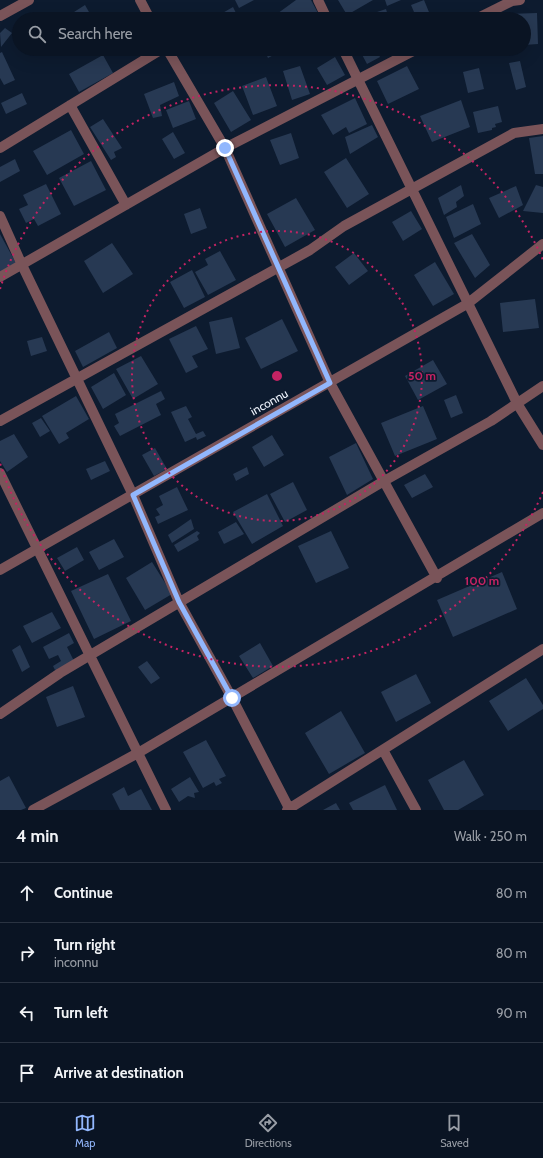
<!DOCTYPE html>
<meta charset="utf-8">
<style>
body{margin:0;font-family:Cabin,sans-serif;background:#182130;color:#f1f3f6}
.stop{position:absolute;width:12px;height:12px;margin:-9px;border:3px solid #92b7fd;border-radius:50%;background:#fff}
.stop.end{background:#92b7fd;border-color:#fff;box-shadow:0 1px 4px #0008}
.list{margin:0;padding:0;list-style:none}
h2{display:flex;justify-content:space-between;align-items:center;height:52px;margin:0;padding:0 16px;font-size:17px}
h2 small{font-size:13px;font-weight:400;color:#999ea6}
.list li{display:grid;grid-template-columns:26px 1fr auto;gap:12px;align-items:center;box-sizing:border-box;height:60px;padding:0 16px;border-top:1px solid #2a3341}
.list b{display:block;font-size:15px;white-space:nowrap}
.list p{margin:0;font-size:13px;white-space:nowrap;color:#999ea6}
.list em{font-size:13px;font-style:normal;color:#999ea6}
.icon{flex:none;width:22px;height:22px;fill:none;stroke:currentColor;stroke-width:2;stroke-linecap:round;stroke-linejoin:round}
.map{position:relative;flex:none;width:543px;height:810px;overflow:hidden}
.search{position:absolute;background:#0a1423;box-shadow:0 4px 16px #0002;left:12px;right:12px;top:12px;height:44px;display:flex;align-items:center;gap:10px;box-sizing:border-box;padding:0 14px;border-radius:22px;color:#999ea6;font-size:15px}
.sheet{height:292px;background:#0a1423}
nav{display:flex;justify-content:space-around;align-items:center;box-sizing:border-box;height:56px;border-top:1px solid #2a3341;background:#0a1423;font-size:11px;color:#999ea6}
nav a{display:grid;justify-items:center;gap:2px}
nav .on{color:#92b7fd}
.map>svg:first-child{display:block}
</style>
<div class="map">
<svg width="543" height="810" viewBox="0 0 543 810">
<rect width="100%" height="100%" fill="#0d1b2f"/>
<path fill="#273953" d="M 235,0 L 254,0 L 239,8 Z
M 296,0 L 311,0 L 319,15 L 314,19 L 270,19 Z
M 338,0 L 373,0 L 347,15 Z
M 385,0 L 401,0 L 387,6 Z
M 424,0 L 431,17 L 417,19 L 411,5 Z
M 85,5 L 93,19 L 63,19 Z
M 233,7 L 239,19 L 212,19 Z
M 386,9 L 389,19 L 363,19 L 362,17 Z
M 537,13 L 538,44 L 524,45 L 524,19 L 506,19 L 506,14 Z
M 5,28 L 12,33 L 1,47 L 0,33 Z
M 57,49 L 73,49 L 62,56 Z
M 264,49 L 280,49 L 281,51 L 268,58 Z
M 359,49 L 376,49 L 380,57 L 367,64 Z
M 2,52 L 15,80 L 4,85 L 0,78 L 0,53 Z
M 103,55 L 113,73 L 79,92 L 69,74 Z
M 335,57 L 345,75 L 327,85 L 317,68 Z
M 520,61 L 526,87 L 516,90 L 509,63 Z
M 300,66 L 310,94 L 292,100 L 283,71 Z
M 407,66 L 419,89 L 388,104 L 377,81 Z
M 479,68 L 484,89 L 468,93 L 463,72 Z
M 266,77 L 277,106 L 253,115 L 242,86 Z
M 174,82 L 179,96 L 160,105 L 162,116 L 153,118 L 144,94 Z
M 233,91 L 251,120 L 231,132 L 214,103 Z
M 22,93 L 27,104 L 6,114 L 1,103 Z
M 355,98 L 367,124 L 349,133 L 346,127 L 333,135 L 321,115 Z
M 461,100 L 470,127 L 432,142 L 420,116 Z
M 189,101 L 196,119 L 173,128 L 166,110 Z
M 498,106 L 502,122 L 495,124 L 496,127 L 492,128 L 492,130 L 478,133 L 473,112 Z
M 103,119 L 122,148 L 114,152 L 116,157 L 111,160 L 90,127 Z
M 372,125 L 378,137 L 350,154 L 345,137 Z
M 71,130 L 84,154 L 47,175 L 33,151 Z
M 173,132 L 185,153 L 174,159 L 162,139 Z
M 291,133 L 299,158 L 280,165 L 270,140 Z
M 543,136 L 543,174 L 535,174 L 529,138 Z
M 346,158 L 369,194 L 347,208 L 324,172 Z
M 15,159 L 20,171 L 0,182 L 0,167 Z
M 91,161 L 106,190 L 74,206 L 59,178 Z
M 46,184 L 61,214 L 38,226 L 34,219 L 26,223 L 19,209 L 28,205 L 23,195 Z
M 461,185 L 464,196 L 456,202 L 457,207 L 444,215 L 438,198 Z
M 536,185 L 543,187 L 543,213 L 523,211 Z
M 516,186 L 523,205 L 499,218 L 489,198 Z
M 296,198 L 315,230 L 285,247 L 267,214 Z
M 473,204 L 481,224 L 454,238 L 446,217 Z
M 200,208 L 207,228 L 191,234 L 184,214 Z
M 411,211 L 422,229 L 403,241 L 392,222 Z
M 0,234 L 16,263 L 0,272 Z
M 472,234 L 490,265 L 475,278 L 454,243 Z
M 112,243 L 133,274 L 103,293 L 84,261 Z
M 220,251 L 236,280 L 208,295 L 195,272 L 208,265 L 205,259 Z
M 354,253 L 368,271 L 349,285 L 335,267 Z
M 435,262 L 454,294 L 433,306 L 414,275 Z
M 192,270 L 205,297 L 184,308 L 170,282 Z
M 535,299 L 539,328 L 503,332 L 500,303 Z
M 232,317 L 240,348 L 216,354 L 209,322 Z
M 282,319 L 298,351 L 261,369 L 245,338 Z
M 196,326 L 208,349 L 192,356 L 198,367 L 186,373 L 169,339 Z
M 109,332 L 117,348 L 83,367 L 75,351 Z
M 42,337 L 47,351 L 31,356 L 27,341 Z
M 141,356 L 158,384 L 133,399 L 116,369 Z
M 433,360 L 447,384 L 418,400 L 405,376 Z
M 114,373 L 126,395 L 103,409 L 91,387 Z
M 161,391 L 165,399 L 156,404 L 161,415 L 120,436 L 114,426 L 119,423 L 115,414 Z
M 456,395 L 463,413 L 451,418 L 444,400 Z
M 76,396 L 89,419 L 66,433 L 69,438 L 59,444 L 42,416 Z
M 186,406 L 192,417 L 188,419 L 196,434 L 203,431 L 206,436 L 197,440 L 196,437 L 185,442 L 171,412 Z
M 423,406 L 437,439 L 395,456 L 381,423 Z
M 41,418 L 50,431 L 40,437 L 32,423 Z
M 14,434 L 28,457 L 7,472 L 0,461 L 0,441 Z
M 272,435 L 284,455 L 264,467 L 252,447 Z
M 356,443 L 373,479 L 347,495 L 329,457 Z
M 155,448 L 167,469 L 154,476 L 142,455 Z
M 105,461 L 110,471 L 91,480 L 86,469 Z
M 247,467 L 249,474 L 236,481 L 233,474 Z
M 425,474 L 433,487 L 412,498 L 404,485 Z
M 293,482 L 307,510 L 285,522 L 270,494 Z
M 177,487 L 188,510 L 158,524 L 155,517 L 160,515 L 156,509 L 163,505 L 159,496 Z
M 267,494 L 283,526 L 252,544 L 233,512 Z
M 191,519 L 194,529 L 172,543 L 168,535 Z
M 236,522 L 244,534 L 224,544 L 218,532 Z
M 197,531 L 200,533 L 197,536 L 199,540 L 178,552 L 174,545 Z
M 331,531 L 349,568 L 316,583 L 298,546 Z
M 114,539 L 124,557 L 99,570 L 89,552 Z
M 77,547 L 84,560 L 65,571 L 57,558 Z
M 152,562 L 172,594 L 145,610 L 126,578 Z
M 502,572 L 517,609 L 453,637 L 437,600 Z
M 108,574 L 131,621 L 94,639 L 71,591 Z
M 52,612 L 61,628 L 32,643 L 23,626 Z
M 69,633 L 74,643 L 67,647 L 74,661 L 55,670 L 53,666 L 61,661 L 58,655 L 49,659 L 43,647 Z
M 260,643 L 273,666 L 253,678 L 239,656 Z
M 20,645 L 30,667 L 22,672 L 12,650 Z
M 147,661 L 160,678 L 151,684 L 138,667 Z
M 416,674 L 431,703 L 396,722 L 381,692 Z
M 526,678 L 543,705 L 543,709 L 508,731 L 489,701 Z
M 73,686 L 85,717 L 57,727 L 46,697 Z
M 341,711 L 365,753 L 329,774 L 305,733 Z
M 206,740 L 226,776 L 219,779 L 222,783 L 216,786 L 214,782 L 203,788 L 183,752 Z
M 464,760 L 484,795 L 458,810 L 444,810 L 428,780 Z
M 9,776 L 26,808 L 21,810 L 0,810 L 0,781 Z
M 190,777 L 199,792 L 194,793 L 195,798 L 188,796 L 179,802 L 171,789 Z
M 385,785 L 397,810 L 353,810 L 349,803 Z
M 124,787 L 128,796 L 141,789 L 152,810 L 120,810 L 112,794 Z
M 336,803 L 340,810 L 323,810 Z"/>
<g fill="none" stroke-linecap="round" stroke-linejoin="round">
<path stroke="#7a5459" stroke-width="10" d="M 140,0 L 150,19
M 318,0 L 327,19
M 0,16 L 29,0
M 476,19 L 512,1 L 520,0
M 167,49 L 225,148 L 330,383 L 437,578
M 343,49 L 518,405 L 543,445
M 70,105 L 126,205
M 0,148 L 162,49
M 0,216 L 22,265 L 133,495 L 179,602 L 232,698 L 290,810
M 0,277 L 225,148 L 417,49
M 0,421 L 310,250 L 344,226 L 514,133 L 543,129
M 0,473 L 166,810
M 0,570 L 467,304 L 543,244
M 0,714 L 60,673 L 384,481 L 491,421 L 543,386
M 383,750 L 416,810
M 33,810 L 138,753 L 543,513
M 287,810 L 543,649"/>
</g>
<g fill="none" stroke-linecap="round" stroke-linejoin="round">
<path stroke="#92b7fd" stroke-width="5" d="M 225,148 L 330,383 L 133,495 L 179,602 L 232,698"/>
</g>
<g fill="none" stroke="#c42363" stroke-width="2" stroke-dasharray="2 4">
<circle cx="277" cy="376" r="145"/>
<path d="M543 492A290 290 0 0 1 0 463M0 289A290 290 0 0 1 543 260"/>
</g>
<g text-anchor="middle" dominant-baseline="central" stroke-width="3.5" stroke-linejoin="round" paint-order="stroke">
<g font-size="12" fill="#eef4fd" stroke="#0d1b2f">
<text transform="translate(269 402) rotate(-29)">inconnu</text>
</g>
</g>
<circle cx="277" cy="376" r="6" fill="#c42363" stroke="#0d1b2f" stroke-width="2"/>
<g font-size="12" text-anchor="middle" font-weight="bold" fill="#c42363" stroke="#0d1b2f" stroke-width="3.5" stroke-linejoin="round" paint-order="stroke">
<text x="422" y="380">50 m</text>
<text x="482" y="585">100 m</text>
</g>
</svg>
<div class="stop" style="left:232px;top:698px"></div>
<div class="stop end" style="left:225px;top:148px"></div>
<div class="search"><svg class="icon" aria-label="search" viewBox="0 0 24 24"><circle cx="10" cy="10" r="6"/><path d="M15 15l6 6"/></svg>Search here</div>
</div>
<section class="sheet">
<h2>4 min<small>Walk · 250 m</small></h2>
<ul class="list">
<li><svg class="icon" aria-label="ahead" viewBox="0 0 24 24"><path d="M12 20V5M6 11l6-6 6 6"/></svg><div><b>Continue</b></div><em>80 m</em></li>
<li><svg class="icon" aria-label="right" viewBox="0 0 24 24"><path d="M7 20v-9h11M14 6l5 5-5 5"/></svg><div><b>Turn right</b><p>inconnu</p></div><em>80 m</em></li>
<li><svg class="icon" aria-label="left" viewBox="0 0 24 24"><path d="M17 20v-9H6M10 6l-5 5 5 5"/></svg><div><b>Turn left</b></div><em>90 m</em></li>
<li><svg class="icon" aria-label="arrive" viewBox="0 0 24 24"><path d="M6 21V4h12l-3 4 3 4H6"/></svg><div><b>Arrive at destination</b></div></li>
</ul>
</section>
<nav>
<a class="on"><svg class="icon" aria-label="map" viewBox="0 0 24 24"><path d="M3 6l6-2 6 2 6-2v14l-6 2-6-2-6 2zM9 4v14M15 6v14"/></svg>Map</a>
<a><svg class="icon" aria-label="directions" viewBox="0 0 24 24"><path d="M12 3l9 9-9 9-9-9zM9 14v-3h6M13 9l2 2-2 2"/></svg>Directions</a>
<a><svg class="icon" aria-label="saved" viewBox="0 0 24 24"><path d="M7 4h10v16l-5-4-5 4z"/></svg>Saved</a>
</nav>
